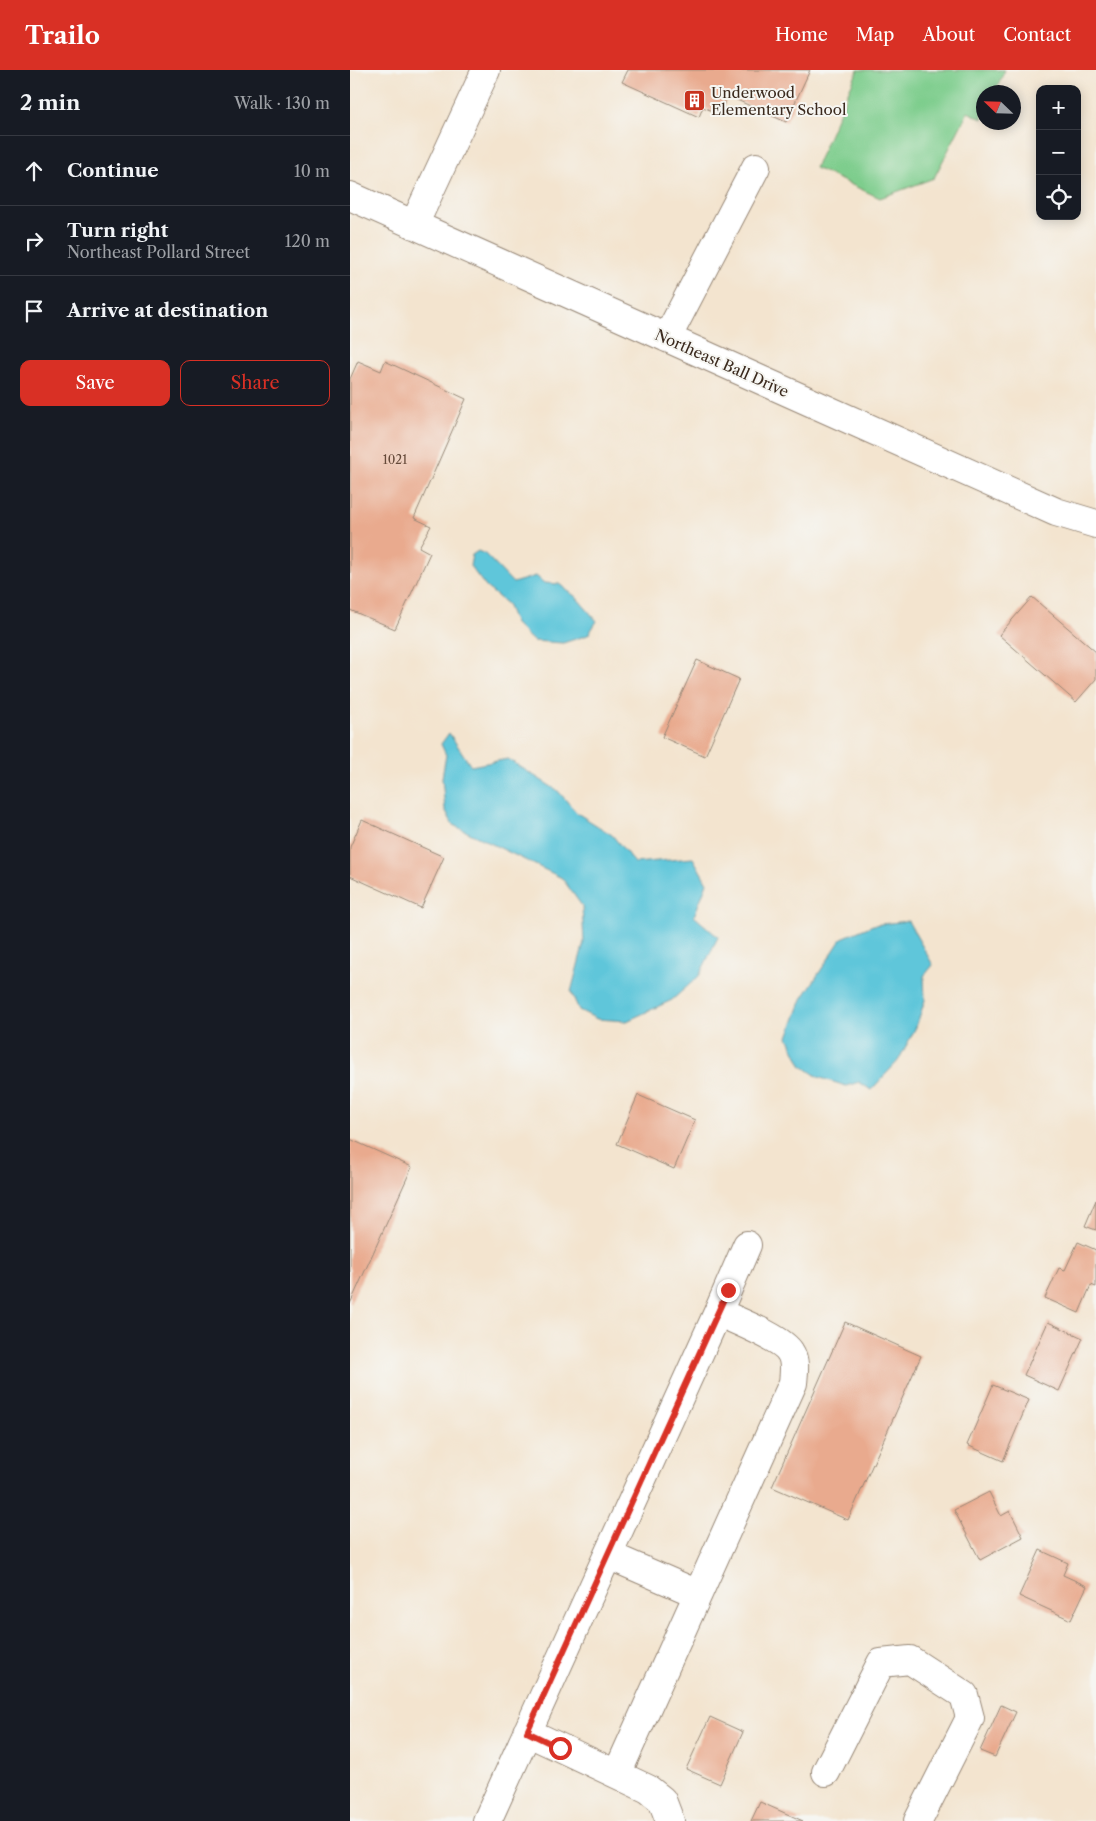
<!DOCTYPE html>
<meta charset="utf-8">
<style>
body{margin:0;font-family:"Libre Caslon Text",serif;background:#20242c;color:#f1f3f6}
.controls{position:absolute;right:15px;top:15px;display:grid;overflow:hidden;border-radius:10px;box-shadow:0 2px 12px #0003}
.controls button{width:45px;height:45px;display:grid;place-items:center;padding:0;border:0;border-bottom:1px solid #363941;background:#171b24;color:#f1f3f6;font:25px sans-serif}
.compass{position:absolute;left:626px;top:15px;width:45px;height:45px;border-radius:50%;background:#171b24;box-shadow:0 2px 12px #0003;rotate:293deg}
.stop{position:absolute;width:15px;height:15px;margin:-11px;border:4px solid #d93025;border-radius:50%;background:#fff}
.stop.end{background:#d93025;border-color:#fff;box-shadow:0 1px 5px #0008}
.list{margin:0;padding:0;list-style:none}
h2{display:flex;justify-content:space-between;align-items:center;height:65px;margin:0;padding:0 20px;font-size:21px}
h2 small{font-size:16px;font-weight:400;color:#9ea1a6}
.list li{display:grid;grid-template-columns:32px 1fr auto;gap:15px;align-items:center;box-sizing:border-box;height:70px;padding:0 20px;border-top:1px solid #363941}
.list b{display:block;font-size:19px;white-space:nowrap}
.list p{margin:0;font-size:16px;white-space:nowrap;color:#9ea1a6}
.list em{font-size:16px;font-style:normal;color:#9ea1a6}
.actions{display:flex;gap:10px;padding:15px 20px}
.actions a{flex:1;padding:11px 0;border:1px solid #d93025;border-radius:10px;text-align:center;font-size:18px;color:#d93025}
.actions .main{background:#d93025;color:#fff}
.icon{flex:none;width:28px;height:28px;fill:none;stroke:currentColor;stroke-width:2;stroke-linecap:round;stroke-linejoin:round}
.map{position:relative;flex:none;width:746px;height:1751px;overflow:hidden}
header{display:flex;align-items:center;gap:30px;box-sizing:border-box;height:70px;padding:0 25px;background:#d93025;color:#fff}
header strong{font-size:24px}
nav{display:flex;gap:28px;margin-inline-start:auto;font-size:18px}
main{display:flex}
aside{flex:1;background:#171b24}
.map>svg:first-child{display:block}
</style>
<header>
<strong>Trailo</strong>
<nav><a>Home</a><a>Map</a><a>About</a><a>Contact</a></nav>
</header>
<main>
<aside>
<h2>2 min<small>Walk · 130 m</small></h2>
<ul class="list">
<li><svg class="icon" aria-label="ahead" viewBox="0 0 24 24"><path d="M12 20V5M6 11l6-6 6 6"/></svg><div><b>Continue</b></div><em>10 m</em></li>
<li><svg class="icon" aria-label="right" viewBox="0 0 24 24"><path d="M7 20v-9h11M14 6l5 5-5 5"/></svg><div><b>Turn right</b><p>Northeast Pollard Street</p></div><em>120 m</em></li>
<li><svg class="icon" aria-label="arrive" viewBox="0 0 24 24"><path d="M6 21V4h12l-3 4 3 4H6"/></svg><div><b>Arrive at destination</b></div></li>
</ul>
<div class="actions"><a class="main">Save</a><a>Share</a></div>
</aside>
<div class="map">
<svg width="746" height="1751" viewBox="0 0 746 1751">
<rect width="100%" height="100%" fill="#f6f6f2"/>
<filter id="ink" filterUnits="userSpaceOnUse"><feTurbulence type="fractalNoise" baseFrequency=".02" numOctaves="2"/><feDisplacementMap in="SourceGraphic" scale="10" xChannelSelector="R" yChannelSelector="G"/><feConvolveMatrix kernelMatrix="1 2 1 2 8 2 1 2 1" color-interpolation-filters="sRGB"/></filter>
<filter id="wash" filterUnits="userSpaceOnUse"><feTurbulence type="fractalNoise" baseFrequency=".0096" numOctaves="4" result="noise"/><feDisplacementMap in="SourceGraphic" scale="20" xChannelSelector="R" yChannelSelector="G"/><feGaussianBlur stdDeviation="1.12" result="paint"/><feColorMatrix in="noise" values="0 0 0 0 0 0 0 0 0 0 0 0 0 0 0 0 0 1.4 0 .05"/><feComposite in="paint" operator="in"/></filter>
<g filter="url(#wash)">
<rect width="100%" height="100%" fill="#f3e4cf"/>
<path fill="#7ecd8d" stroke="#5c7c56" d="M 508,0 L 655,0 L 645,22 L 634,22 L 632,49 L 618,42 L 584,108 L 530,128 L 465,98 Z"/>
<path fill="#5ec6da" stroke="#4c787c" d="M 128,481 L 135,484 L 163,513 L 186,506 L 194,513 L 209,514 L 226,527 L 247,551 L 238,565 L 213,573 L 183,571 L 165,554 L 157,534 L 136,517 L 120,496 L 122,485 Z
M 99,663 L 121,696 L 158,689 L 208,721 L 227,743 L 262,765 L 285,793 L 343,788 L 357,813 L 344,846 L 368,867 L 349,906 L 322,930 L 277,951 L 247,949 L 229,940 L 221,922 L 234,872 L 232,836 L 212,808 L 103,755 L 95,739 L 92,708 L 96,685 L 91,674 Z
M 558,851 L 583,895 L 574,906 L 575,930 L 566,957 L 548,991 L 521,1020 L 509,1012 L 496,1016 L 468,1007 L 451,995 L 438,967 L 452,929 L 492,868 L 523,855 Z"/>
<g id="blocks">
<path fill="#e9aa8e" d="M 278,0 L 460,0 L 436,52 L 378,26 L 369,44 L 353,37 L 349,47 L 272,12 Z
M 8,291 L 31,301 L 35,291 L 116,329 L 64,448 L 81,456 L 69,477 L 80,483 L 45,559 L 0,540 L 0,309 Z
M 682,527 L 746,582 L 746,609 L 726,632 L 649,565 Z
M 347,590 L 389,609 L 355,686 L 312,667 Z
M 12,750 L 94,787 L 71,838 L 0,806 L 0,777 Z
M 288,1025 L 345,1050 L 324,1099 L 267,1074 Z
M 0,1069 L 62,1097 L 0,1234 Z
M 746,1130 L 746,1160 L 735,1156 Z
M 728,1172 L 746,1180 L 746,1217 L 741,1215 L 729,1243 L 695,1228 L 709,1198 L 715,1200 Z
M 495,1252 L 571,1286 L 498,1450 L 422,1417 Z
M 698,1252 L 733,1268 L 709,1321 L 674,1305 Z
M 643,1315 L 679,1330 L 653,1391 L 617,1375 Z
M 639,1422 L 651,1446 L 660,1441 L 673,1467 L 630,1490 L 604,1440 Z
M 690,1480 L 718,1493 L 713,1505 L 737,1516 L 721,1550 L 669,1526 Z
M 651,1635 L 666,1642 L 645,1687 L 630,1681 Z
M 360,1647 L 393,1662 L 370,1714 L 336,1699 Z
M 410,1732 L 453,1751 L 401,1751 Z"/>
</g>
</g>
<g filter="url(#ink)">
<use href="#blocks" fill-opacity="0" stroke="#978776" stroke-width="1"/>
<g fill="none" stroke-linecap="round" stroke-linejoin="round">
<defs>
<path id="minor" d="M 0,126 L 706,442 L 746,454
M 64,155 L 136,0
M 317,268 L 406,97
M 258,1485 L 348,1524
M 177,1662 L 298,1719 L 312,1730 L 320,1751
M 476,1702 L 531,1593 L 560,1590 L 614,1625 L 620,1648 L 568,1751
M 267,1704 L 443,1313 C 444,1302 446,1291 440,1282 C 432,1268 384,1250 368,1242
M 137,1751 L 368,1242 L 397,1175"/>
</defs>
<use href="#minor" stroke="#978776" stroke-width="30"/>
<use href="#minor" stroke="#fff" stroke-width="28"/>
</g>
</g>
<g fill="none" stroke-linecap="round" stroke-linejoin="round" filter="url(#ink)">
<path stroke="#d93025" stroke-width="6" d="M 210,1678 L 177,1662 L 378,1220"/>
</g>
<defs>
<symbol id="building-square" viewBox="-11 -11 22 22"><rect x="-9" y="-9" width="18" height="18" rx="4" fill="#c8321e" stroke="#f6f6f2"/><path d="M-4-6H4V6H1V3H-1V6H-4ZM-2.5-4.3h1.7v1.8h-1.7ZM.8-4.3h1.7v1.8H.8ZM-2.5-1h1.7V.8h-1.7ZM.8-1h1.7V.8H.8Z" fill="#fff"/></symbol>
</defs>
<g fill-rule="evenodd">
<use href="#building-square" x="332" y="18" width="25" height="25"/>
</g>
<g text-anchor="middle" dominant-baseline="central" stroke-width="4" stroke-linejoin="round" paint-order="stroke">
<g font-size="12" fill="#664a3a">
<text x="45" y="389">1021</text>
</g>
<g font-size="15" fill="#3b2a1e" stroke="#f6f6f2" text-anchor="start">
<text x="361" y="22">Underwood<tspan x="361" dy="17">Elementary School</tspan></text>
</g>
<g font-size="15" fill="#3b2a1e" stroke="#f6f6f2">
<text transform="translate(372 293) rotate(24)">Northeast Ball Drive</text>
</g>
</g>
</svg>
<div class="controls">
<button>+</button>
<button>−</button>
<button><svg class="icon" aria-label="locate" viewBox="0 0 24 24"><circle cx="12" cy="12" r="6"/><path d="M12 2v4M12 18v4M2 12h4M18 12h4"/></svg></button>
</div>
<svg class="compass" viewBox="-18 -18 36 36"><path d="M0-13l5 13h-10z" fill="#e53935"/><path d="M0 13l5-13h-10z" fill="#9ea1a6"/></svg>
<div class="stop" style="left:210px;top:1678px"></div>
<div class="stop end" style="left:378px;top:1220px"></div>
</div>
</main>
